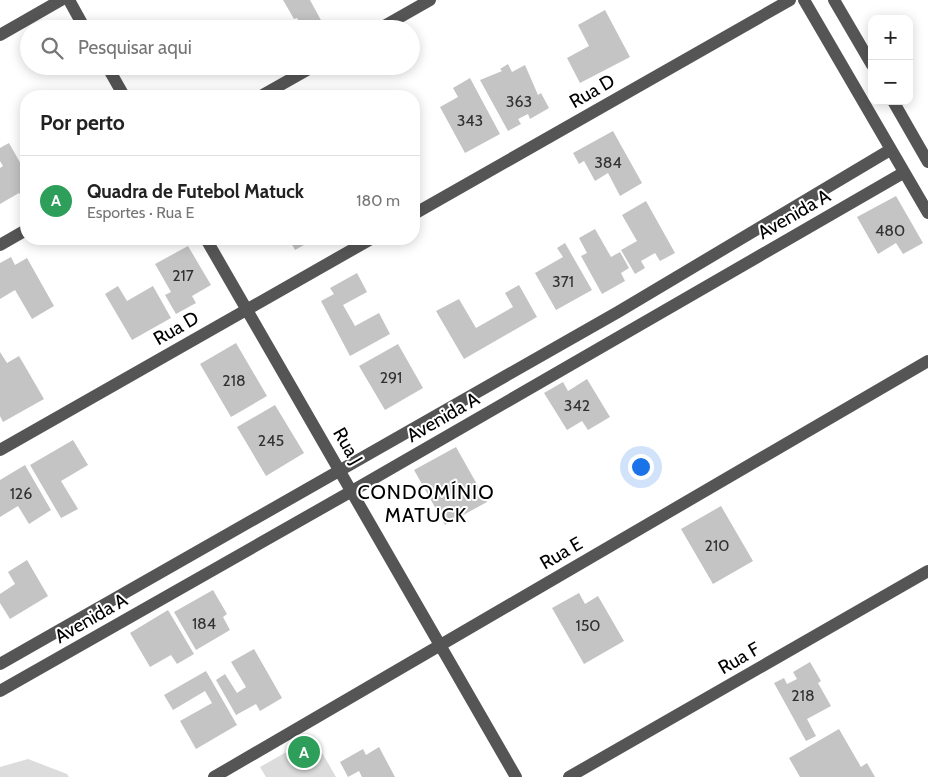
<!DOCTYPE html>
<html lang="pt">
<meta charset="utf-8">
<style>
body{margin:0;font-family:Cabin,sans-serif;background:#f6f6f6;color:#222}
.controls{position:absolute;right:15px;top:15px;display:grid;overflow:hidden;border-radius:10px;box-shadow:0 2px 12px #0003}
.controls button{width:45px;height:45px;display:grid;place-items:center;padding:0;border:0;border-bottom:1px solid #e0e0e0;background:#fff;color:#222;font:25px sans-serif}
.you{position:absolute;left:640px;top:466px;width:18px;height:18px;margin:-12px;border:4px solid #fff;border-radius:50%;background:#1a73e8;box-shadow:0 0 0 8px #1a73e833}
.badge{display:grid;place-items:center;width:32px;height:32px;border-radius:50%;background:#000;color:#fff;font-size:16px;font-weight:700}
.pin{position:absolute;translate:-50% -50%;border:2px solid #fff;box-shadow:0 1px 5px #0006}
.list{margin:0;padding:0;list-style:none}
h2{display:flex;justify-content:space-between;align-items:center;height:65px;margin:0;padding:0 20px;font-size:21px}
h2 small{font-size:16px;font-weight:400;color:#767676}
.list li{display:grid;grid-template-columns:32px 1fr auto;gap:15px;align-items:center;box-sizing:border-box;height:90px;padding:0 20px;border-top:1px solid #e0e0e0}
.list b{display:block;font-size:19px;white-space:nowrap}
.list p{margin:0;font-size:16px;white-space:nowrap;color:#767676}
.list em{font-size:16px;font-style:normal;color:#767676}
.icon{flex:none;width:28px;height:28px;fill:none;stroke:currentColor;stroke-width:2;stroke-linecap:round;stroke-linejoin:round}
.map{position:relative;flex:none;width:928px;height:777px;overflow:hidden}
.search{position:absolute;background:#fff;box-shadow:0 2px 12px #0003;left:20px;top:20px;width:400px;height:55px;display:flex;align-items:center;gap:12px;box-sizing:border-box;padding:0 18px;border-radius:28px;color:#767676;font-size:19px}
.panel{position:absolute;background:#fff;box-shadow:0 2px 12px #0003;left:20px;top:90px;width:400px;height:155px;border-radius:20px}
.map>svg:first-child{display:block}
</style>
<div class="map">
<svg width="928" height="777" viewBox="0 0 928 777">
<rect width="100%" height="100%" fill="#fff"/>
<path fill="#dcdcdc" d="M 313,737 L 336,777 L 266,777 L 260,767 Z
M 28,759 L 67,774 L 69,777 L 0,777 L 0,767 Z"/>
<path fill="#c4c4c4" d="M 283,0 L 310,0 L 322,22 L 310,29 L 303,29 L 297,18 L 294,19 Z
M 605,10 L 630,57 L 580,83 L 567,58 L 589,46 L 578,25 Z
M 508,64 L 512,72 L 525,65 L 538,95 L 541,93 L 549,108 L 530,119 L 528,114 L 518,119 L 521,124 L 508,131 L 480,80 L 502,71 L 500,69 Z
M 470,78 L 500,134 L 465,153 L 440,107 L 458,97 L 453,88 Z
M 613,131 L 642,183 L 620,196 L 608,173 L 595,181 L 584,161 L 579,164 L 573,153 Z
M 9,143 L 26,173 L 26,194 L 22,197 L 19,193 L 0,204 L 0,168 L 3,166 L 0,161 L 0,148 Z
M 896,196 L 923,243 L 903,254 L 896,243 L 878,254 L 857,217 Z
M 646,201 L 675,253 L 660,261 L 655,253 L 641,261 L 645,268 L 635,274 L 621,250 L 637,241 L 622,215 Z
M 595,229 L 611,257 L 620,252 L 629,268 L 621,273 L 625,281 L 602,294 L 581,256 L 587,253 L 579,238 Z
M 289,239 L 315,239 L 295,250 Z
M 565,243 L 592,290 L 556,310 L 535,273 L 563,257 L 557,248 Z
M 188,246 L 211,285 L 192,296 L 196,303 L 176,314 L 165,295 L 171,292 L 155,264 Z
M 11,257 L 15,265 L 27,258 L 54,306 L 32,319 L 15,290 L 0,299 L 0,263 Z
M 357,273 L 367,292 L 343,305 L 355,326 L 379,313 L 390,334 L 350,356 L 321,301 L 334,294 L 330,288 Z
M 519,285 L 537,317 L 464,359 L 436,311 L 459,299 L 476,328 L 513,307 L 505,293 Z
M 118,286 L 127,301 L 153,286 L 171,318 L 132,340 L 105,294 Z
M 236,343 L 267,396 L 231,417 L 200,364 Z
M 398,344 L 423,388 L 385,410 L 359,366 Z
M 0,352 L 7,363 L 19,356 L 44,399 L 3,422 L 0,416 Z
M 587,379 L 610,417 L 588,430 L 582,421 L 567,430 L 544,393 L 563,382 L 568,391 Z
M 275,405 L 304,453 L 266,476 L 237,427 Z
M 73,440 L 88,465 L 61,481 L 78,509 L 61,518 L 30,465 Z
M 456,447 L 487,502 L 445,525 L 414,470 Z
M 25,465 L 51,510 L 29,524 L 18,506 L 0,517 L 0,480 Z
M 721,506 L 753,561 L 713,584 L 681,529 Z
M 27,560 L 48,596 L 10,619 L 0,603 L 0,594 L 15,584 L 8,572 Z
M 213,590 L 227,614 L 223,617 L 230,630 L 196,650 L 174,612 Z
M 579,593 L 585,604 L 598,596 L 624,641 L 584,664 L 552,608 Z
M 168,610 L 194,654 L 177,664 L 171,655 L 150,667 L 130,633 Z
M 254,649 L 282,698 L 260,711 L 256,704 L 236,715 L 216,680 L 225,674 L 237,693 L 246,687 L 231,662 Z
M 810,662 L 821,681 L 818,683 L 831,706 L 807,719 L 816,736 L 806,741 L 774,683 L 784,678 L 787,684 L 797,679 L 793,672 Z
M 206,671 L 237,725 L 196,749 L 180,721 L 212,703 L 205,691 L 173,710 L 164,695 Z
M 839,729 L 861,767 L 867,763 L 875,777 L 800,777 L 789,758 Z
M 379,747 L 395,777 L 362,777 L 359,771 L 348,777 L 340,762 L 363,749 L 366,755 Z"/>
<g fill="none" stroke-linecap="round" stroke-linejoin="round">
<path stroke="#555" stroke-width="12" d="M 69,0 L 85,29
M 804,0 L 928,213
M 834,0 L 872,65
M 379,29 L 430,0
M 0,35 L 61,0
M 107,66 L 124,96
M 261,96 L 314,66
M 893,101 L 928,162
M 414,214 L 790,0
M 206,239 L 516,777
M 0,245 L 26,230
M 0,450 L 371,239
M 0,664 L 618,312 L 890,150
M 0,691 L 352,491 L 903,173
M 214,777 L 928,361
M 569,777 L 928,571"/>
</g>
<g text-anchor="middle" dominant-baseline="central" stroke-width="4" stroke-linejoin="round" paint-order="stroke">
<g font-size="16" fill="#313131">
<text x="519" y="101">363</text>
<text x="470" y="120">343</text>
<text x="608" y="162">384</text>
<text x="890" y="230">480</text>
<text x="183" y="275">217</text>
<text x="563" y="281">371</text>
<text x="391" y="377">291</text>
<text x="234" y="380">218</text>
<text x="577" y="405">342</text>
<text x="271" y="440">245</text>
<text x="21" y="493">126</text>
<text x="717" y="545">210</text>
<text x="204" y="623">184</text>
<text x="588" y="625">150</text>
<text x="803" y="695">218</text>
</g>
<g font-size="19" fill="#000" stroke="#fff">
<text transform="translate(592 91) rotate(-30)">Rua D</text>
<text transform="translate(794 214) rotate(-30)">Avenida A</text>
<text transform="translate(176 328) rotate(-30)">Rua D</text>
<text transform="translate(443 417) rotate(-30)">Avenida A</text>
<text transform="translate(348 446) rotate(60)">Rua J</text>
<text transform="translate(561 553) rotate(-30)">Rua E</text>
<text transform="translate(91 618) rotate(-30)">Avenida A</text>
<text transform="translate(739 658) rotate(-30)">Rua F</text>
</g>
<g font-size="20" letter-spacing="1" fill="#000" stroke="#fff">
<text x="426" y="492">CONDOMÍNIO<tspan x="426" dy="23">MATUCK</tspan></text>
</g>
</g>
</svg>
<div class="controls">
<button>+</button>
<button>−</button>
</div>
<div class="you"></div>
<div class="pin badge" style="left:304px;top:752px;background:#2e9e5b">A</div>
<div class="search"><svg class="icon" aria-label="search" viewBox="0 0 24 24"><circle cx="10" cy="10" r="6"/><path d="M15 15l6 6"/></svg>Pesquisar aqui</div>
<section class="panel">
<h2>Por perto<small></small></h2>
<ul class="list">
<li><span class="badge" style="background:#2e9e5b">A</span><div><b>Quadra de Futebol Matuck</b><p>Esportes · Rua E</p></div><em>180 m</em></li>
</ul>
</section>
</div>
